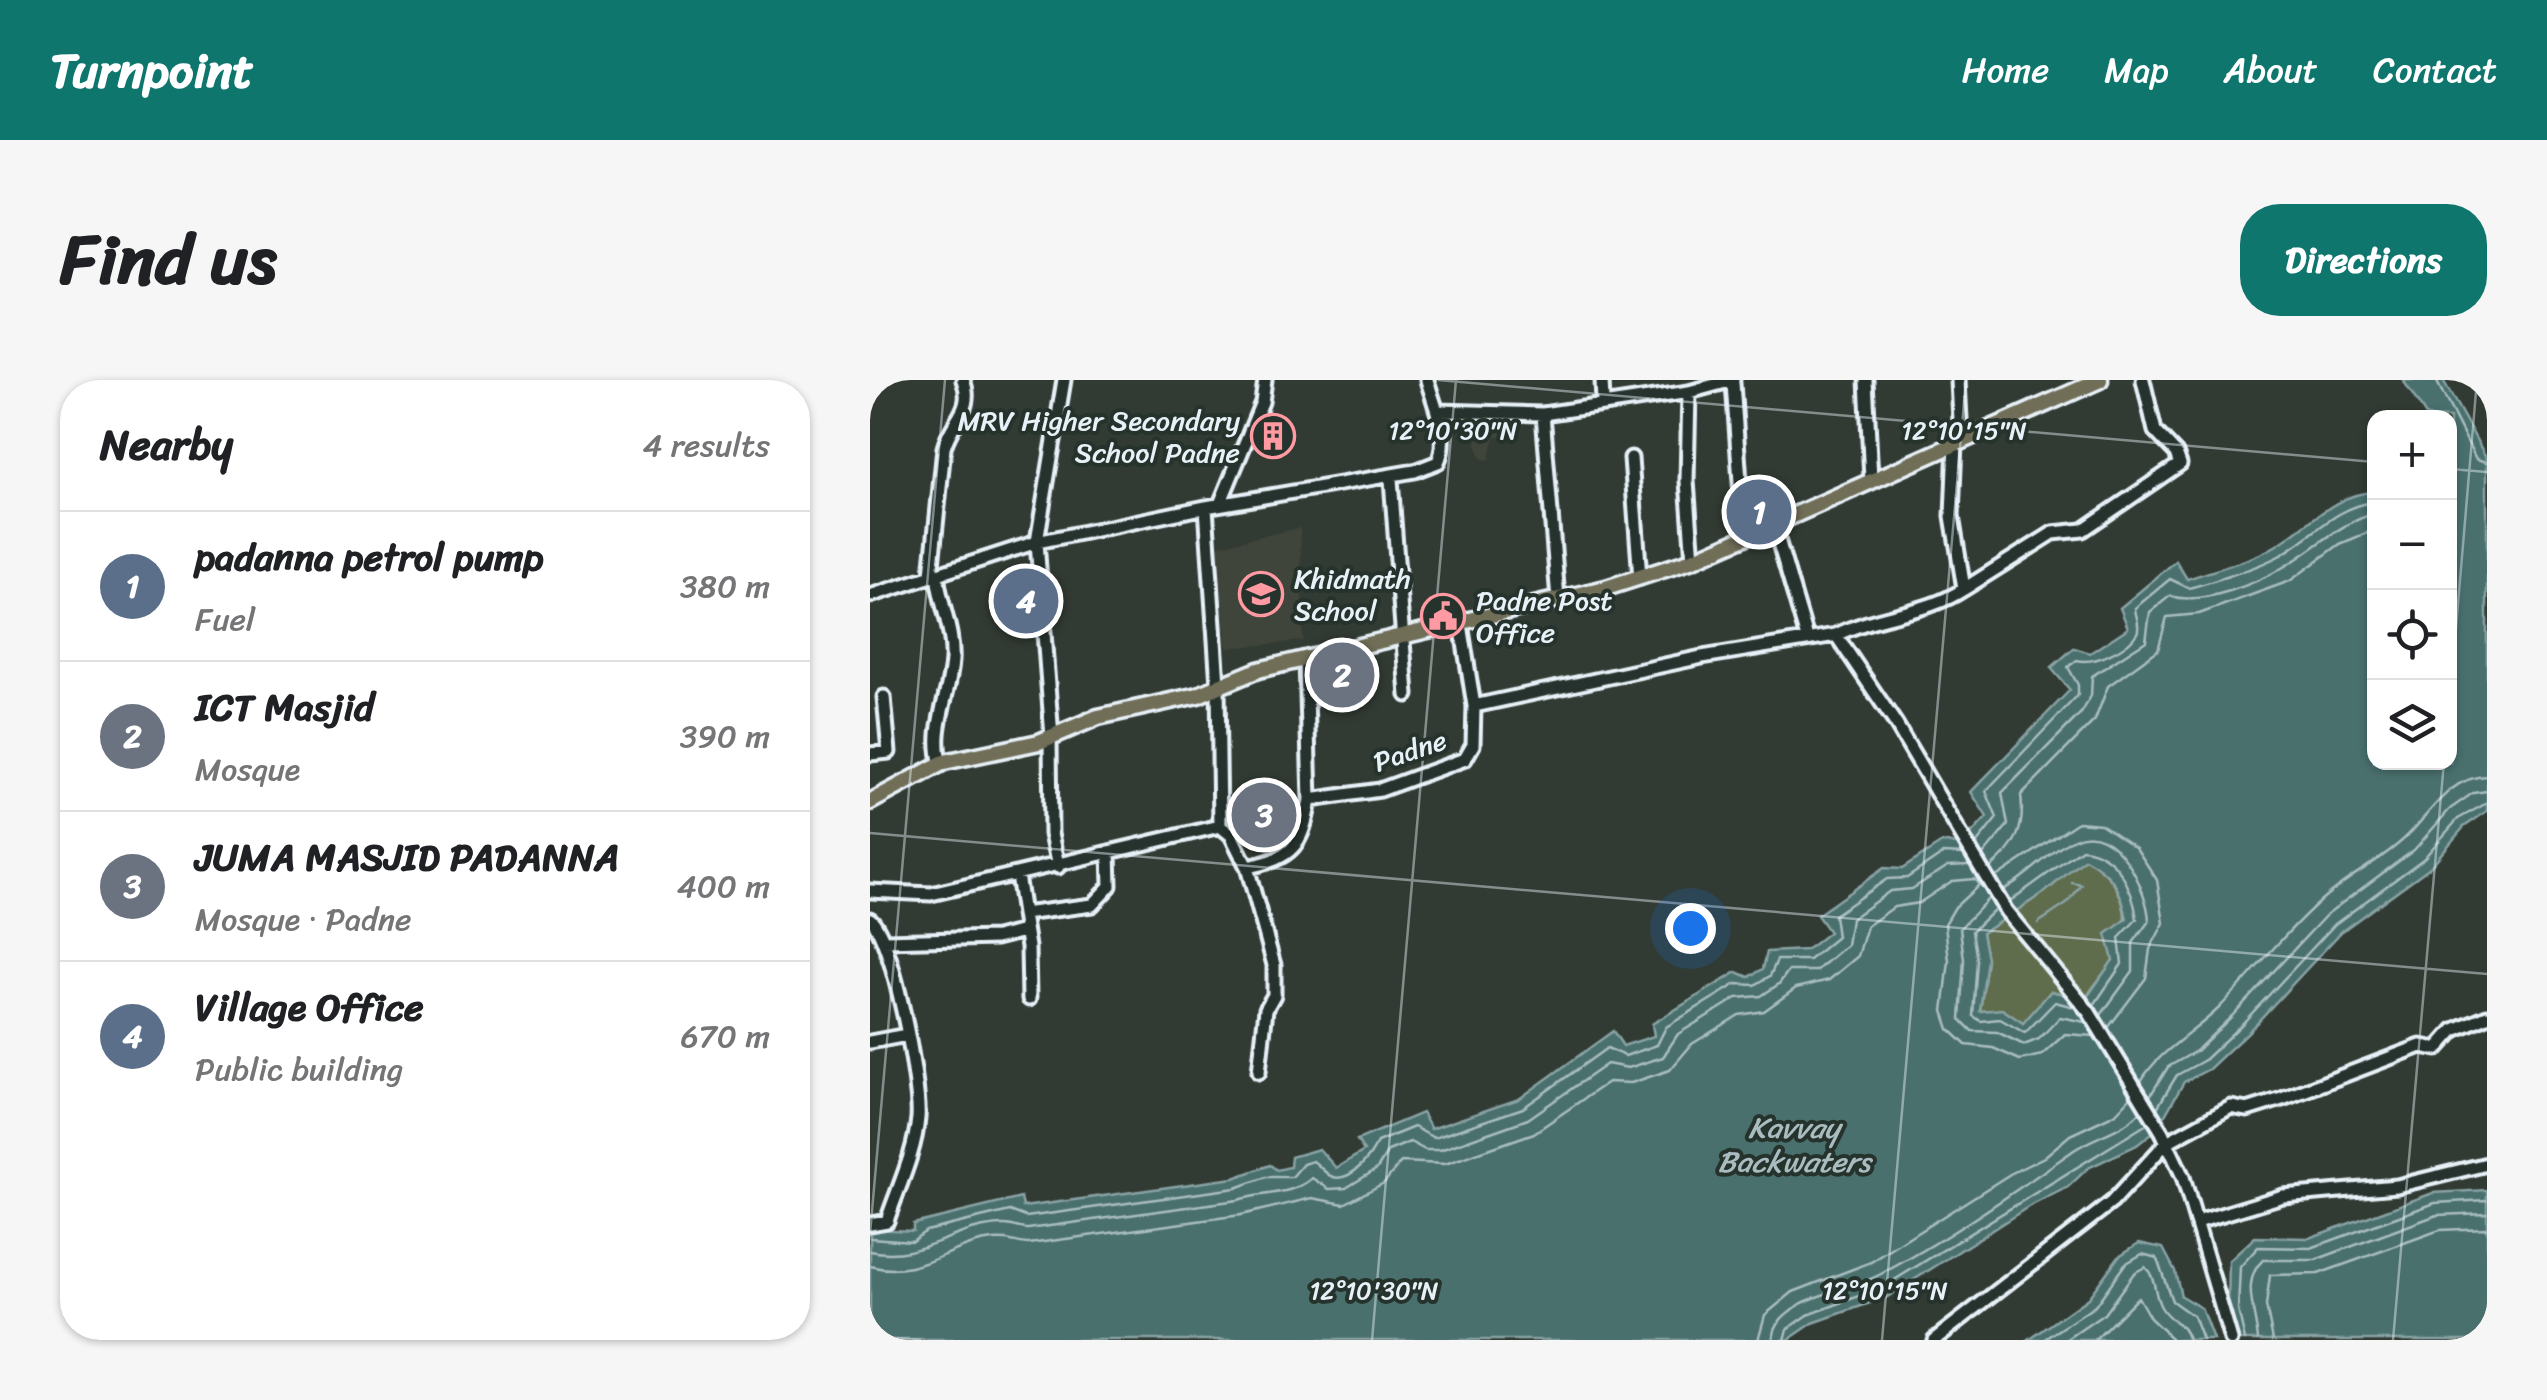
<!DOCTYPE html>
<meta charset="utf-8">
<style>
body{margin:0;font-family:Sriracha,sans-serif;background:#f6f6f6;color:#202124}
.controls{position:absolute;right:30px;top:30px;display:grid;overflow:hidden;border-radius:20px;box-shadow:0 2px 8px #0004}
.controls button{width:90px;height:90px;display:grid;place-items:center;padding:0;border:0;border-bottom:2px solid #e0e0e0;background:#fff;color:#202124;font:50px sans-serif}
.you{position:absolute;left:820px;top:548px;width:35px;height:35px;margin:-25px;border:8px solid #fff;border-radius:50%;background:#1a73e8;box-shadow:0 0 0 15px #1a73e833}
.badge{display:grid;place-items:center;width:65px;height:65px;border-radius:50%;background:#0f766e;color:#fff;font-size:32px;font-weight:700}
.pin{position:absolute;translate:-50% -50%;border:5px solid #fff;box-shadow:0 2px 10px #0006}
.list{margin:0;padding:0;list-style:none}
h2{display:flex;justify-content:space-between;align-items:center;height:130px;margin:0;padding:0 40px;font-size:42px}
h2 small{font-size:32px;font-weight:400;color:#757577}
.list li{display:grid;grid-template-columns:65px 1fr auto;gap:30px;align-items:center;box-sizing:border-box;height:150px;padding:0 40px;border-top:2px solid #e0e0e0}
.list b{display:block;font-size:38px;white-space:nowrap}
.list p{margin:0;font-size:32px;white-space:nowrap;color:#757577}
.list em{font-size:32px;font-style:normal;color:#757577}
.icon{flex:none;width:55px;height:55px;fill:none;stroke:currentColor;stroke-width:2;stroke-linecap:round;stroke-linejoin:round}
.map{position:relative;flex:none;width:1617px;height:960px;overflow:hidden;border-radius:40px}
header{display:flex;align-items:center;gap:60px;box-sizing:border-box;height:140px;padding:0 50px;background:#0f766e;color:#fff}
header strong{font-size:48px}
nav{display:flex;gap:55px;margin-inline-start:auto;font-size:35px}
.intro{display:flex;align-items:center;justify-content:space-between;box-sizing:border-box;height:240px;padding:0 60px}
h1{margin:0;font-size:70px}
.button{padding:25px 45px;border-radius:40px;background:#0f766e;color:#fff;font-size:35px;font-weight:700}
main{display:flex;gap:60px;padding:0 60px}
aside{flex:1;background:#fff;border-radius:40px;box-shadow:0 2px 8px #0004}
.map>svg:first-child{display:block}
</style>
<header>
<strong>Turnpoint</strong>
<nav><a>Home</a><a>Map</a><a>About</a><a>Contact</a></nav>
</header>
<div class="intro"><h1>Find us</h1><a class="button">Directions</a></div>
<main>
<aside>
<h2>Nearby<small>4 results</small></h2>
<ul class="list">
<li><span class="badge" style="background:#5c6f8a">1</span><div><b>padanna petrol pump</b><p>Fuel</p></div><em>380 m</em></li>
<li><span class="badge" style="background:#6b7280">2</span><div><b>ICT Masjid</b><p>Mosque</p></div><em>390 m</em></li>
<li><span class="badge" style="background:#6b7280">3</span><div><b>JUMA MASJID PADANNA</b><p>Mosque · Padne</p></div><em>400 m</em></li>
<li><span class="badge" style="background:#5c6f8a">4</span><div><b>Village Office</b><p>Public building</p></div><em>670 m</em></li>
</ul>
</aside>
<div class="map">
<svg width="1617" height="960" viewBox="0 0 1617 960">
<rect width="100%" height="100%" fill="#323b33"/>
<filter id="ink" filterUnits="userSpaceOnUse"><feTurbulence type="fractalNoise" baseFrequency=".01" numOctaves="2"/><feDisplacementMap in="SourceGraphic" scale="20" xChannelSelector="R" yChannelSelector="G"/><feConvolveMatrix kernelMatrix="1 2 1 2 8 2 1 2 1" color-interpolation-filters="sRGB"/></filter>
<g filter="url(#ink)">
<path fill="#40453a" d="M 611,34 L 627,36 L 627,41 L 640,45 L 639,57 L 625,56 L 619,80 L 612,79 L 606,64 Z
M 430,148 L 433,261 L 357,268 L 345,166 Z"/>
<path fill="#606d4e" stroke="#a4afa3" stroke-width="2.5" d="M 1215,478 C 1254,501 1267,540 1243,580 C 1235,594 1223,605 1215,620 L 1181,611 L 1154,644 L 1110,631 L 1117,579 L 1112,553 L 1175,512 Z"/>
<path fill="#4a6f6d" stroke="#89a3a5" stroke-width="2.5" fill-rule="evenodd" d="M 1533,0 L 1573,0 L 1617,79 L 1617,431 L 1594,447 L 1560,487 L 1472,551 L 1378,652 L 1339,689 L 1314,702 L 1287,749 L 1267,765 L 1218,788 L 1198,807 L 1158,827 L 1017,917 L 943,943 L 918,960 L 0,960 L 0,849 L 43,851 L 43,844 L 151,818 L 153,827 L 364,798 L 400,785 L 407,790 L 420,787 L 421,777 L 449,769 L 466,788 L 494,771 L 487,760 L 552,733 L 561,749 L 649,719 L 743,651 L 753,666 L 784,656 L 782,644 L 867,592 L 879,597 L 893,589 L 897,572 L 936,570 L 959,552 L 947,535 L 1014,488 L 1032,489 L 1072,463 L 1092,464 L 1117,437 L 1101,412 L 1200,310 L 1181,288 L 1204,268 L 1220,273 L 1258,248 L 1250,228 L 1306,181 L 1317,199 C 1346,189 1381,181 1407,165 C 1438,146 1466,113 1504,112 L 1504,382 L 1580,382 L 1580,38 L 1557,37 ZM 1215,479 C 1242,494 1251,508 1257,539 L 1236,554 L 1243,580 L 1215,620 L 1181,611 L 1153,643 L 1132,629 L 1110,631 L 1117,579 L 1112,553 L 1175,512 Z
M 1617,810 L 1617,960 L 1367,960 L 1358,931 L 1359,881 L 1385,857 L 1439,858 L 1563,813 Z
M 1269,863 L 1293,868 L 1305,891 L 1311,916 L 1331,928 L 1343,960 L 1159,960 L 1218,918 L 1249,876 Z"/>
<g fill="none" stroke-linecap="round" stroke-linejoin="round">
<path stroke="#a9bdc0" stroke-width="2.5" d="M 1566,0 L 1606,79 L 1617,82
M 1106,464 L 1127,438 L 1116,411 L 1208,315 L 1208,305 L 1198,287 L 1207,280 C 1223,285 1258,269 1267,253 C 1271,245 1265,235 1265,228 L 1300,199 L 1319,208 C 1348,200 1382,190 1409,176 C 1442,158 1464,127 1504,122
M 1113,475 L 1138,445 L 1132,413 L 1212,332 L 1221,316 L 1222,296 L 1276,261 L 1280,232 L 1300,216 C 1332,226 1388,203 1417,185 C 1448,167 1469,143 1504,134
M 1120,488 C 1147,466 1155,448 1151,415 L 1225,340 L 1238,306 L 1288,270 L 1297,237 L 1329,234 L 1420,201 L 1470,164 L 1504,150
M 1126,497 L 1208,442 L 1231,444 L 1266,468 L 1287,500 L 1294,543 L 1280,569 L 1276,598 L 1238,648
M 1133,510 C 1159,496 1178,472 1204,459 C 1245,439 1278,510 1279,541 L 1263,563 L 1263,591 L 1231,635
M 1119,518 L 1090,548 L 1094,580 L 1090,639 L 1102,651 L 1127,652 L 1154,665 L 1169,659 L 1190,637 L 1215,642
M 1140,521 L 1212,469 C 1247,472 1263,509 1267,539 L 1249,558 L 1252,584 L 1224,625
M 1125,529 L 1102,551 L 1107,580 L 1103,636 L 1111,641 L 1130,639 L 1155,653 L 1185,622 L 1204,627
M 1271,701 C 1290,670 1321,655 1348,629 C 1382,595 1412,555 1448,523 C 1474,498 1508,483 1534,459 C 1560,435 1578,397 1617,396
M 1280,716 L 1298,687 L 1326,671 L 1362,636 L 1457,534 L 1544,470 L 1580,429 L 1603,413 L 1617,411
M 1287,728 L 1307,695 L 1333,681 L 1371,645 L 1465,544 L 1553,479 L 1588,439 L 1617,423
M 0,858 L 42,861 L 56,851 L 140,831 L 156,837 L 366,808 L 396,797 L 422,797 L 433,784 L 443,781 C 449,785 456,795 463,797 C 482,802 502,775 507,762 L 544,747 L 564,758 L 653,728 L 737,668 L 755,676 L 787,665 L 796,647 L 866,604 L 885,605 L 900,596 L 907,580 L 939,580 L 967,557 L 964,535 L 1017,499 L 1037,498 L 1074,473 L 1093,474
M 0,871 C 52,882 84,845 135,845 C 142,845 150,849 158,849 L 368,820 C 393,812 421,816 442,798 L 459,809 L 476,808 L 507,789 L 518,771 L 540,762 L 555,770 L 570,770 L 658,739 L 737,684 L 758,688 L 793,677 L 808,654 L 867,618 L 891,616 L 909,604 L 918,591 L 946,591 L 977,565 L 981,539 L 1020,511 L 1042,509 L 1078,486 L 1099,485
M 0,886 C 54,901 87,856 136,860 C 144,861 151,864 159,864 L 371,835 L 442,818 L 474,824 L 514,803 L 531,782 L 575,784 L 664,753 L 738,702 L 761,703 L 800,690 L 822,664 L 869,635 L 894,631 L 926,608 L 959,600 L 988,576 L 997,546 L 1024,527 L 1049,523 L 1082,501 L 1104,499 L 1109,505 L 1085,527 L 1075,544 L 1079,581 L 1073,631 L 1079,649 L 1096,665 L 1123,668 L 1150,680 L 1172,675 L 1195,654 L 1224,656
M 888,960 L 895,935 L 923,912 L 1001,882 L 1140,794 L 1174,777 L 1200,755 L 1245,734 L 1261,717
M 903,960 C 904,942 915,934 929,925 C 953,911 984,908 1009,895 C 1075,861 1144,812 1204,770 C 1226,755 1251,752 1270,732
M 915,960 L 918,949 L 938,935 L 1013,907 L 1277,744
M 1174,960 L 1225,926 L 1255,884 L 1272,874 L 1287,878 L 1302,921 L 1323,936 L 1332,960
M 1196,960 L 1234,934 L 1264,893 L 1275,887 C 1287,898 1283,913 1291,927 C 1300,943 1311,939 1318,960
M 1225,960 L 1268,917 L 1280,938 L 1303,960
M 1375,960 L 1368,930 L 1370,887 L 1388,867 L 1441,868 L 1565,823 L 1617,820
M 1388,960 C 1386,933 1370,901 1393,880 L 1445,880 L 1567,835 L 1617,833
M 1403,960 L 1396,926 L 1400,895 L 1448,894 L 1570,850 L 1617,848"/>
<path stroke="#89a3a5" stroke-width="2.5" d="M 1168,543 L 1198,523 L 1212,505 L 1202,503"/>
<defs>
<path id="minor" d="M 732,0 L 733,23
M 996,0 L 1001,99
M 1088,0 L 1091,60
M 863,3 L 874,158
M 819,12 L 817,101 L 823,180
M 568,31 L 673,34 L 688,219
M 673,34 L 819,12 L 863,0
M 761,78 L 770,198
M 521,99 L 537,315
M 350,124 L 392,22 L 395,0
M 336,127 L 348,305 L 350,446
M 904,146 L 937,258
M 67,193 C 69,222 84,251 82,280 C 80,315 60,349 71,384
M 61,195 L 74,68 C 81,40 105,30 93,0
M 1094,209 L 1183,153 L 1213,150 L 1310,84 L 1306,73 L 1285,51 L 1273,0
M 0,216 L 167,162 L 336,127 L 545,91 L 568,82 C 580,57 564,25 557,0
M 591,244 L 604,326
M 966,255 C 1007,234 1057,234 1094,209 L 1082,136 L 1085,63
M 436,279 L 440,420
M 182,357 L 167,162 L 194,0
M 180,358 L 181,454 L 188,487
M 0,374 L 19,372 L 14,317
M 377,487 L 404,585 L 404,615 L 396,629 L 389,692
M 147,495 L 158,567 L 159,619
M 0,511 L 61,514 L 350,446 L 361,455 L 377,487 C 423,478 432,466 440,420 L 510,410 L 595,379 L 603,365 L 604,326 L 832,277 L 966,255 L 1026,344 L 1136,531 L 1219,632 L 1292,752 L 1313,797 L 1361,960
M 153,534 L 222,525 L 240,506 L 239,472
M 0,539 C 22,554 51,707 48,738 C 45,773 28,808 17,841 L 0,844
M 15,561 L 126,558 L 154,551
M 0,662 L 37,655
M 1327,842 L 1413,816 L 1527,806 L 1617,784
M 1064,960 L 1242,822 L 1297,762 L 1361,727 L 1377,730 L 1412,719 L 1551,666 L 1567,669 L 1584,650 L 1617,636"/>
<path id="major" d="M 0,422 L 74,382 L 169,362 L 228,337 L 328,315 L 388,290 L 736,208 L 823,180 L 1230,0"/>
</defs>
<use href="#minor" stroke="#e8f1f8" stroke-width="19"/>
<use href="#major" stroke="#e8f1f8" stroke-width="21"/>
<use href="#minor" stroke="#26332d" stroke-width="11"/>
<use href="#major" stroke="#716e59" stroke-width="14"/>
</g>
</g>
<path fill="none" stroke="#e8f1f8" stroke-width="2.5" stroke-opacity="0.45" d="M 568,0 L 1504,82M 1580,89 L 1617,92M 1580,318 L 1607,0M 0,453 L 1617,594M 0,854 L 75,0M 0,956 L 51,960M 502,960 L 586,0M 1012,960 L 1096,0M 1523,960 L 1574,382"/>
<defs>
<symbol id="building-ring" viewBox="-11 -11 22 22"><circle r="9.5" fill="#26332d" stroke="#ff9aa2" stroke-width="1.5"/><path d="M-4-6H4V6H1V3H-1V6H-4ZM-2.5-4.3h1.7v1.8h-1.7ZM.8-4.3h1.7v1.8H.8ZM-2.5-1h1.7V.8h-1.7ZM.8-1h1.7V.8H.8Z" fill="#ff9aa2"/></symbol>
<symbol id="school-ring" viewBox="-11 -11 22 22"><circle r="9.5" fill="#26332d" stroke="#ff9aa2" stroke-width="1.5"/><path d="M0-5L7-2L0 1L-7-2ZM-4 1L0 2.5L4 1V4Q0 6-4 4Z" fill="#ff9aa2"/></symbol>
<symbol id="civic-ring" viewBox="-11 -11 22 22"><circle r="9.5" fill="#26332d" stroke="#ff9aa2" stroke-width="1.5"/><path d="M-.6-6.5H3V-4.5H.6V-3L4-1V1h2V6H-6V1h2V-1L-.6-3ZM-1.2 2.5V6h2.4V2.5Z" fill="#ff9aa2"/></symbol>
</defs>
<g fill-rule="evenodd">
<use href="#building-ring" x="378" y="31" width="50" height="50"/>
<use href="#school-ring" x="366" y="189" width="50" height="50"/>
<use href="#civic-ring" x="548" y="211" width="50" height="50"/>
</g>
<g text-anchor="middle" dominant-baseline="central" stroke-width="8" stroke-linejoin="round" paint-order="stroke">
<g font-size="28" fill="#e8f1f8" stroke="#26332d" text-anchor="start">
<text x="370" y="40" text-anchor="end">MRV Higher Secondary<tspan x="370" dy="32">School Padne</tspan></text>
<text x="424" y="198">Khidmath<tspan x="424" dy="32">School</tspan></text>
<text x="606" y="220">Padne Post<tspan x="606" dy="32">Office</tspan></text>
</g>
<g font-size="28" fill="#e8f1f8" stroke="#26332d">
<text transform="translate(540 371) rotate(-19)">Padne</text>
</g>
<g font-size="30" font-style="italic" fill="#a9bdc0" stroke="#26332d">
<text x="924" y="748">Kavvay<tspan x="924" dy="34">Backwaters</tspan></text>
</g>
</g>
<g font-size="25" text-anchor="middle" fill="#e8f1f8" stroke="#26332d" stroke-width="8" stroke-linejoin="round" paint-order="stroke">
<text x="583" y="59">12°10'30"N</text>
<text x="1094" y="59">12°10'15"N</text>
<text x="504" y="919">12°10'30"N</text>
<text x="1015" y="919">12°10'15"N</text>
</g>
</svg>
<div class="controls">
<button>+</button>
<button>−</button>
<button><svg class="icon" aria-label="locate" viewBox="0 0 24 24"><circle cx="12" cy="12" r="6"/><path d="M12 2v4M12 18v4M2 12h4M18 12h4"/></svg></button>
<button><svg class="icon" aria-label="layers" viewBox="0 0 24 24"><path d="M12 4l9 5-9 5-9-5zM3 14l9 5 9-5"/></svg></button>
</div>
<div class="you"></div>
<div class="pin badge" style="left:889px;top:132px;background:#5c6f8a">1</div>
<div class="pin badge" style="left:472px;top:295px;background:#6b7280">2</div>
<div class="pin badge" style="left:394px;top:435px;background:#6b7280">3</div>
<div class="pin badge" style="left:156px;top:221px;background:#5c6f8a">4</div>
</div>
</main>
